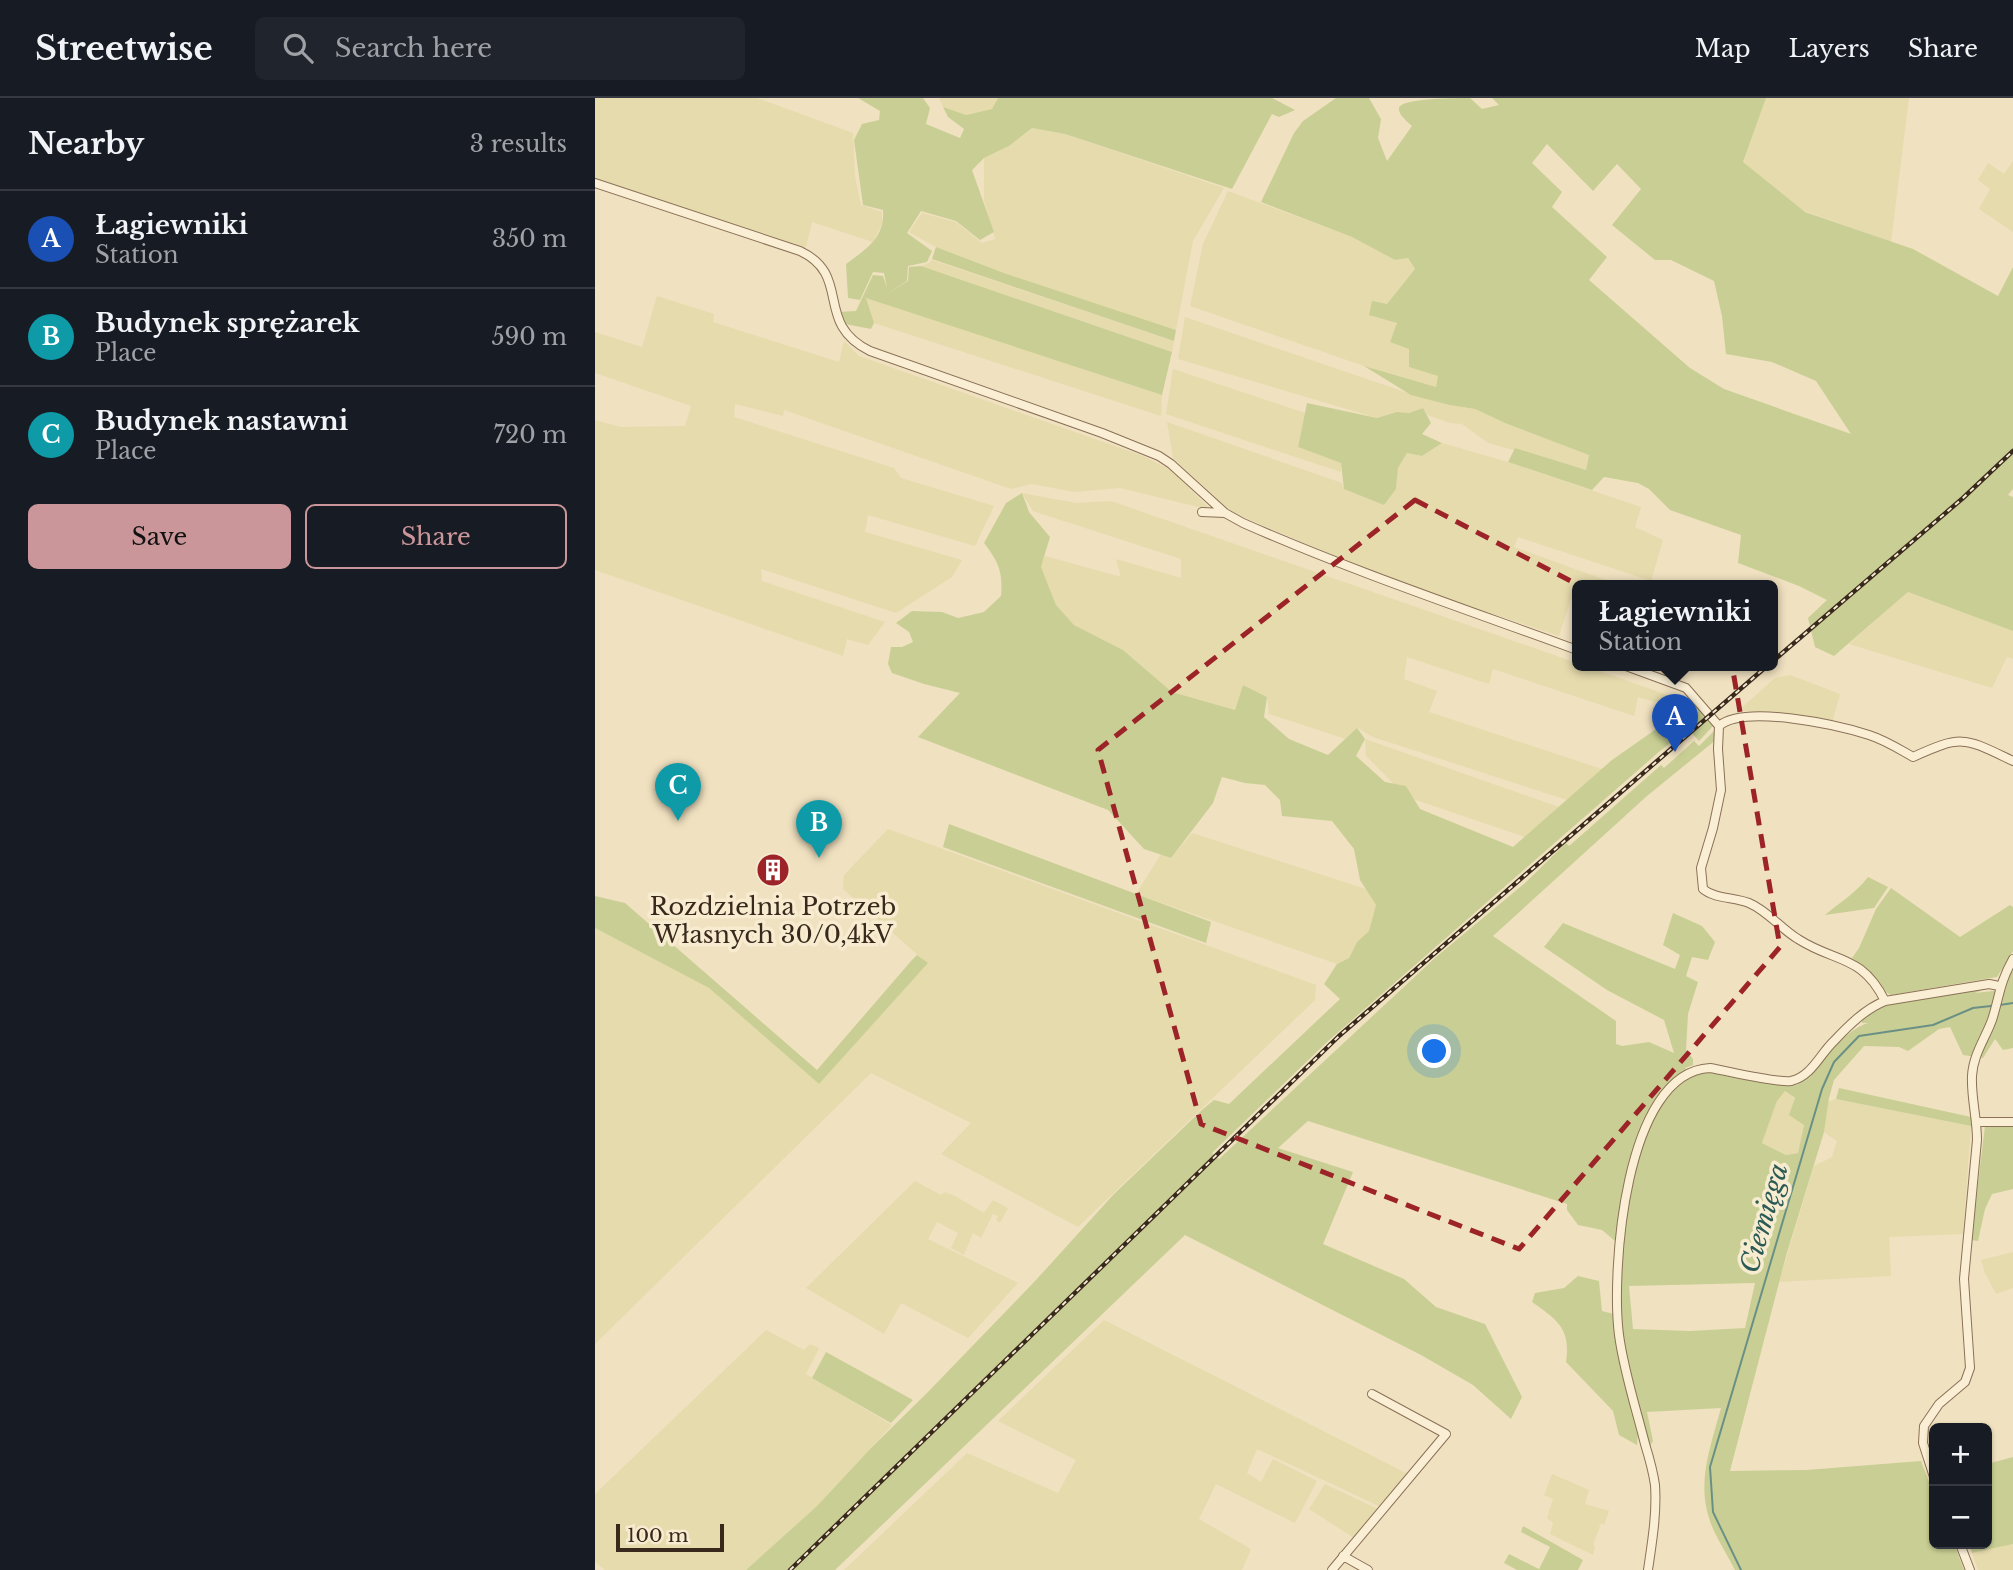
<!DOCTYPE html>
<meta charset="utf-8">
<style>
body{margin:0;font-family:"Libre Baskerville",serif;background:#20242c;color:#f1f3f6}
.controls{position:absolute;right:21px;bottom:21px;display:grid;overflow:hidden;border-radius:10px;box-shadow:0 2px 5px #0004}
.controls button{width:63px;height:63px;display:grid;place-items:center;padding:0;border:0;border-bottom:2px solid #363941;background:#171b24;color:#f1f3f6;font:35px sans-serif}
.scale{position:absolute;left:21px;bottom:18px;width:108px;box-sizing:border-box;padding-left:7px;border:4px solid #39291c;border-top:0;font-size:19px;line-height:24px;white-space:nowrap;color:#39291c;-webkit-text-stroke:5px #f7ebd0;paint-order:stroke}
.you{position:absolute;left:840px;top:954px;width:24px;height:24px;margin:-18px;border:5px solid #fff;border-radius:50%;background:#1a73e8;box-shadow:0 0 0 10px #1a73e833}
.badge{display:grid;place-items:center;width:46px;height:46px;border-radius:50%;background:#cb9699;color:#fff;font-size:23px;font-weight:700}
.pin{position:absolute;translate:-50% -58px;filter:drop-shadow(0 2px 4px #0008)}
.pin::after{content:'';position:absolute;top:37px;width:24px;height:21px;background:inherit;clip-path:polygon(0 0,100% 0,50% 100%)}
.popup{position:absolute;left:977px;top:482px;width:206px;height:91px;box-sizing:border-box;display:grid;place-content:center;border-radius:10px;background:#171b24;filter:drop-shadow(0 2px 5px #0005);font-size:23px;white-space:nowrap;color:#9ea1a6}
.popup b{font-size:26px;color:#f1f3f6}
.popup::after{content:'';position:absolute;left:50%;top:100%;margin-left:-14px;border:14px solid transparent;border-top-color:#171b24}
.list{margin:0;padding:0;list-style:none}
h2{display:flex;justify-content:space-between;align-items:center;height:91px;margin:0;padding:0 28px;font-size:30px}
h2 small{font-size:23px;font-weight:400;color:#9ea1a6}
.list li{display:grid;grid-template-columns:46px 1fr auto;gap:21px;align-items:center;box-sizing:border-box;height:98px;padding:0 28px;border-top:2px solid #363941}
.list b{display:block;font-size:26px;white-space:nowrap}
.list p{margin:0;font-size:23px;white-space:nowrap;color:#9ea1a6}
.list em{font-size:23px;font-style:normal;color:#9ea1a6}
.actions{display:flex;gap:14px;padding:21px 28px}
.actions a{flex:1;padding:16px 0;border:2px solid #cb9699;border-radius:10px;text-align:center;font-size:24px;color:#cb9699}
.actions .main{background:#cb9699;color:#111}
.icon{flex:none;width:38px;height:38px;fill:none;stroke:currentColor;stroke-width:2;stroke-linecap:round;stroke-linejoin:round}
.map{position:relative;flex:none;width:1418px;height:1472px;overflow:hidden}
header{display:flex;align-items:center;gap:42px;box-sizing:border-box;height:98px;padding:0 35px;background:#171b24;border-bottom:2px solid #363941}
header strong{font-size:33px}
nav{display:flex;gap:38px;margin-inline-start:auto;font-size:24px}
.search{width:490px;height:63px;background:#20242c;display:flex;align-items:center;gap:18px;box-sizing:border-box;padding:0 24px;border-radius:10px;color:#9ea1a6;font-size:26px}
main{display:flex}
aside{flex:1;background:#171b24}
.map>svg:first-child{display:block}
</style>
<header>
<strong>Streetwise</strong>
<div class="search"><svg class="icon" aria-label="search" viewBox="0 0 24 24"><circle cx="10" cy="10" r="6"/><path d="M15 15l6 6"/></svg>Search here</div>
<nav><a>Map</a><a>Layers</a><a>Share</a></nav>
</header>
<main>
<aside>
<h2>Nearby<small>3 results</small></h2>
<ul class="list">
<li><span class="badge" style="background:#1a4fb4">A</span><div><b>Łagiewniki</b><p>Station</p></div><em>350 m</em></li>
<li><span class="badge" style="background:#0f9aa8">B</span><div><b>Budynek sprężarek</b><p>Place</p></div><em>590 m</em></li>
<li><span class="badge" style="background:#0f9aa8">C</span><div><b>Budynek nastawni</b><p>Place</p></div><em>720 m</em></li>
</ul>
<div class="actions"><a class="main">Save</a><a>Share</a></div>
</aside>
<div class="map">
<svg width="1418" height="1472" viewBox="0 0 1418 1472">
<rect width="100%" height="100%" fill="#f0e1c0"/>
<path fill="#e6dbad" d="M 0,0 L 162,0 L 258,35 L 260,78 L 266,107 L 287,114 L 287,126 L 278,144 L 217,124 L 210,153 L 0,81 Z
M 344,0 L 403,0 L 397,11 L 370,17 L 348,9 Z
M 1171,0 L 1314,0 L 1296,144 L 1207,112 L 1148,64 Z
M 437,30 L 470,36 L 629,90 L 598,143 L 581,232 L 409,175 L 341,149 L 314,134 L 327,115 L 361,124 L 387,145 L 400,141 L 389,102 L 389,60 L 414,48 Z
M 1418,63 L 1418,134 L 1384,111 L 1395,91 L 1383,82 L 1393,65 L 1409,76 Z
M 633,93 L 757,139 L 800,162 L 813,160 L 820,171 L 792,207 L 814,251 L 814,269 L 844,278 L 841,289 L 769,268 L 595,208 L 608,146 Z
M 337,162 L 579,243 L 577,254 L 326,168 L 334,165 Z
M 62,198 L 119,216 L 118,224 L 244,264 L 249,243 L 264,258 L 548,358 L 576,372 L 616,412 L 525,390 L 479,394 L 437,386 L 416,391 L 189,312 L 188,318 L 140,306 L 139,319 L 299,370 L 306,380 L 399,408 L 380,448 L 273,417 L 270,434 L 367,462 L 357,479 L 301,515 L 166,471 L 167,483 L 290,524 L 273,547 L 252,541 L 248,558 L 0,472 L 0,322 L 26,329 L 90,328 L 96,308 L 0,275 L 0,234 L 47,249 Z
M 270,199 L 567,297 L 566,318 L 279,225 Z
M 590,219 L 816,296 L 853,307 L 880,311 L 910,325 L 994,356 L 991,372 L 893,345 L 867,326 L 855,325 L 832,317 L 828,310 L 814,315 L 802,314 L 782,320 L 583,261 Z
M 578,271 L 710,315 L 703,349 L 746,365 L 746,374 L 571,316 Z
M 572,324 L 747,385 L 749,391 L 801,391 L 803,370 L 812,355 L 827,358 L 847,345 L 913,364 L 1046,409 L 1040,429 L 1068,442 L 1056,483 L 923,439 L 919,449 L 1027,488 L 982,488 L 982,502 L 976,501 L 964,538 L 793,481 L 637,414 L 578,360 Z
M 427,395 L 481,405 L 516,403 L 982,565 L 982,568 L 991,568 L 1086,602 L 1080,610 L 1043,599 L 1039,618 L 898,571 L 894,586 L 812,559 L 809,581 L 842,593 L 834,614 L 1007,671 L 972,702 L 778,639 L 763,630 L 751,641 L 674,616 L 672,599 L 648,587 L 640,612 L 577,594 L 528,552 L 479,527 L 461,507 L 445,469 L 450,458 L 526,479 L 521,461 L 586,480 L 586,461 L 438,413 Z
M 1313,494 L 1418,533 L 1418,561 L 1412,559 L 1397,590 L 1254,546 Z
M 1195,577 L 1245,596 L 1237,625 L 1144,612 L 1180,580 Z
M 770,641 L 964,709 L 930,739 L 818,701 L 811,689 L 799,686 L 771,658 Z
M 293,731 L 721,887 L 720,902 L 483,1129 L 346,1056 L 376,1025 L 276,975 L 0,1246 L 0,830 L 114,890 L 224,986 L 332,865 L 248,791 L 249,777 Z
M 597,735 L 771,791 L 781,807 L 774,833 L 762,844 L 754,860 L 742,866 L 541,796 L 566,756 L 576,760 Z
M 1190,993 L 1200,1001 L 1209,1027 L 1203,1055 L 1191,1057 L 1167,1045 L 1182,1003 Z
M 1241,1001 L 1376,1028 L 1368,1136 L 1294,1139 L 1296,1178 L 1184,1184 L 1219,1068 L 1237,1059 L 1242,1043 L 1229,1034 L 1233,1004 Z
M 320,1083 L 346,1097 L 350,1094 L 360,1098 L 389,1115 L 398,1102 L 413,1110 L 405,1125 L 401,1122 L 403,1118 L 398,1116 L 386,1140 L 378,1135 L 369,1157 L 356,1150 L 363,1135 L 342,1124 L 333,1141 L 423,1185 L 373,1240 L 306,1205 L 289,1236 L 211,1190 Z
M 1418,1154 L 1418,1190 L 1401,1196 L 1390,1175 L 1386,1162 Z
M 509,1222 L 813,1376 L 788,1410 L 662,1351 L 652,1375 L 666,1384 L 678,1361 L 722,1383 L 700,1425 L 621,1386 L 604,1421 L 656,1451 L 647,1472 L 249,1472 L 372,1355 L 463,1395 L 481,1362 L 403,1323 Z
M 171,1232 L 209,1252 L 215,1246 L 224,1250 L 211,1276 L 297,1327 L 222,1408 L 151,1472 L 10,1472 L 0,1464 L 0,1396 Z
M 957,1376 L 994,1392 L 990,1406 L 1014,1413 L 1009,1427 L 1006,1425 L 998,1447 L 1000,1449 L 998,1457 L 955,1436 L 958,1425 L 952,1420 L 958,1401 L 949,1397 Z
M 730,1386 L 787,1413 L 759,1440 L 714,1411 Z
M 1418,1446 L 1418,1472 L 1383,1472 L 1377,1455 Z"/>
<path fill="#c9cf94" fill-rule="evenodd" d="M 263,0 L 328,0 L 335,10 L 331,26 L 365,40 L 369,31 L 353,19 L 348,9 L 371,17 L 397,11 L 403,0 L 677,0 L 700,12 L 684,19 L 677,16 L 637,91 L 470,36 L 437,30 L 414,48 L 389,60 L 377,72 L 399,134 L 385,142 L 361,123 L 326,113 L 312,135 L 337,153 L 332,164 L 313,168 L 312,183 L 292,196 L 313,183 L 314,169 L 326,168 L 577,254 L 567,297 L 271,200 L 279,225 L 276,231 L 245,225 L 243,214 L 261,213 L 278,177 L 288,178 L 292,190 L 289,175 L 278,174 L 265,202 L 253,200 L 251,166 C 271,151 290,140 288,112 L 268,107 L 259,42 L 267,26 L 284,22 L 285,13 Z
M 741,0 L 774,0 L 786,21 L 783,40 L 792,63 L 817,28 C 813,24 803,17 804,10 C 806,0 863,0 875,0 L 887,11 L 904,7 L 897,0 L 1171,0 L 1148,64 L 1210,114 L 1318,151 L 1403,198 L 1418,169 L 1418,391 L 1413,397 L 1418,399 L 1418,533 L 1313,494 L 1239,558 L 1220,549 L 1213,520 L 1232,502 L 1204,488 L 1143,465 L 1146,437 L 1075,412 L 1054,391 L 1043,385 L 1009,379 L 997,392 L 913,364 L 920,350 L 991,372 L 994,357 L 910,325 L 880,311 L 854,307 L 816,297 L 769,268 L 841,289 L 843,278 L 814,269 L 814,251 L 795,244 L 802,225 L 774,217 L 777,203 L 792,206 L 820,171 L 813,160 L 800,162 L 757,139 L 666,104 L 699,35 L 708,23 ZM 952,46 L 998,93 L 1022,66 L 1046,91 L 1017,127 L 1060,162 L 1076,162 L 1119,183 L 1127,218 L 1131,256 L 1177,264 L 1221,283 L 1256,336 L 1129,291 L 1095,270 L 994,182 L 1012,159 L 957,109 L 967,94 L 937,65 Z
M 341,149 L 409,175 L 581,232 L 579,243 L 337,161 Z
M 712,305 L 782,320 L 802,314 L 814,315 L 828,310 L 836,325 L 827,336 L 847,345 L 827,358 L 812,355 L 803,370 L 801,391 L 789,407 L 749,391 L 746,365 L 703,349 Z
M 427,395 L 434,414 L 455,439 L 446,469 L 461,507 L 479,527 L 528,552 L 577,594 L 640,612 L 648,587 L 672,599 L 669,619 L 694,641 L 733,657 L 762,630 L 770,641 L 761,658 L 790,684 L 811,688 L 825,711 L 918,749 L 1017,662 L 1101,603 L 1124,628 L 1122,641 L 1052,698 L 898,838 L 1021,923 L 1021,946 L 1027,948 L 1054,944 L 1079,955 L 1069,922 L 1012,892 L 949,849 L 968,825 L 1080,871 L 1085,857 L 1068,847 L 1078,815 L 1107,828 L 1120,844 L 1113,862 L 1097,859 L 1091,878 L 1103,884 L 1093,916 L 1091,952 L 1098,961 L 1098,967 L 1090,970 L 1095,978 C 1122,965 1172,982 1202,987 C 1224,969 1247,933 1273,925 L 1267,925 L 1267,922 L 1293,904 L 1395,889 L 1380,895 L 1407,892 L 1418,871 L 1418,950 L 1408,952 L 1400,941 L 1388,960 L 1368,957 L 1355,929 L 1344,931 L 1313,953 L 1304,949 L 1269,948 L 1239,982 L 1234,1000 L 1229,1034 L 1191,1158 L 1135,1373 L 1211,1372 L 1326,1363 L 1339,1397 L 1339,1446 L 1359,1446 L 1369,1472 L 1140,1472 C 1132,1456 1121,1440 1115,1423 C 1101,1385 1116,1347 1126,1310 L 1052,1314 L 1058,1343 L 1054,1350 L 1031,1265 L 1025,1217 L 1026,1148 L 1007,1132 L 983,1127 L 972,1112 L 972,1106 L 713,1023 L 683,1050 L 758,1074 L 728,1146 L 809,1181 L 841,1209 L 890,1226 L 927,1299 L 916,1321 L 878,1287 L 826,1257 L 590,1137 L 240,1472 L 151,1472 L 222,1408 L 275,1351 L 331,1296 L 441,1182 L 519,1096 L 608,1011 L 619,1002 L 634,1006 L 745,901 L 729,886 L 742,866 L 754,860 L 762,844 L 774,833 L 781,807 L 765,782 L 759,751 L 737,723 L 687,718 L 685,702 L 670,687 L 650,685 L 627,679 L 618,705 L 576,760 L 549,751 L 513,712 L 323,639 L 365,595 L 329,586 L 297,575 L 293,566 L 296,549 L 307,549 L 318,544 L 314,534 L 301,525 L 317,513 L 347,514 L 363,520 L 389,514 L 406,498 C 408,475 404,464 389,445 L 411,405 ZM 1118,628 L 1120,632 L 1104,648 L 1099,643 L 1069,670 L 1066,667 L 974,748 L 971,745 L 930,785 L 841,859 L 624,1061 L 617,1055 L 732,944 L 1065,653 L 1093,631 L 1104,643 ZM 1190,993 L 1200,1000 L 1194,1017 L 1209,1027 L 1203,1055 L 1191,1057 L 1167,1045 L 1182,1003 ZM 1160,1185 L 1150,1230 L 1095,1233 L 1038,1231 L 1034,1188 Z
M 354,726 L 616,824 L 611,845 L 348,749 Z
M 1273,779 L 1293,789 L 1279,810 L 1230,817 C 1244,805 1262,794 1273,779 Z
M 1296,790 L 1365,839 L 1415,807 L 1418,809 L 1418,853 L 1402,879 L 1296,897 C 1281,890 1272,870 1257,860 L 1264,850 L 1281,811 Z
M 0,798 L 30,805 L 222,972 L 317,862 L 322,857 L 333,865 L 224,986 L 114,890 L 0,830 Z
M 1244,990 L 1376,1019 L 1376,1028 L 1241,1001 Z
M 1390,1028 L 1418,1028 L 1418,1091 L 1397,1096 L 1390,1111 L 1383,1143 L 1376,1142 Z
M 983,1178 L 1004,1183 L 1007,1213 L 1019,1216 L 1043,1335 L 1042,1347 L 1024,1337 L 1018,1313 L 971,1264 C 976,1230 962,1222 937,1204 L 940,1195 L 969,1190 Z
M 231,1254 L 318,1302 L 296,1325 L 217,1280 Z
M 1418,1359 L 1418,1446 L 1377,1455 L 1374,1446 L 1392,1446 L 1392,1366 Z
M 928,1428 L 988,1462 L 983,1472 L 922,1472 L 909,1465 L 914,1456 L 944,1471 L 955,1449 L 926,1434 Z"/>
<g fill="none" stroke-linecap="round" stroke-linejoin="round">
<path stroke="#6a9086" stroke-width="2" d="M 1405,907 L 1418,905
M 1146,1472 L 1118,1414 L 1115,1369 L 1227,991 L 1239,964 L 1264,938 L 1338,927 L 1378,910 L 1396,908"/>
<defs>
<path id="street" d="M 0,85 L 205,153 C 258,178 218,225 275,253 L 507,335 L 564,358 L 576,366 L 630,415 L 648,425 C 757,473 870,511 982,552
M 607,414 L 630,415
M 1031,568 L 1091,590 L 1124,628 L 1123,651 L 1126,692 L 1118,730 L 1106,770 L 1108,791 C 1120,801 1139,799 1154,805 C 1173,813 1186,831 1203,841 C 1240,865 1267,856 1290,903
M 1124,628 C 1149,606 1243,627 1274,637 C 1290,642 1304,651 1318,659 C 1368,636 1370,640 1418,663
M 1382,1024 L 1418,1024
M 1339,1379 L 1328,1345 L 1329,1328 L 1344,1306 L 1370,1284 L 1375,1270 L 1369,1181 L 1382,1042 C 1382,1020 1376,999 1377,978 C 1378,957 1390,941 1397,922 C 1405,897 1404,886 1418,861
M 1365,1446 L 1375,1472
M 748,1458 L 773,1472
M 737,1472 L 851,1336 L 777,1296
M 1053,1472 C 1057,1444 1062,1416 1060,1387 C 1058,1373 1054,1359 1050,1346 C 1041,1310 1029,1274 1024,1237 C 1016,1175 1029,974 1115,970 C 1133,973 1181,985 1196,983 C 1216,979 1225,956 1239,943 C 1253,928 1270,911 1290,903 L 1394,886 L 1404,888"/>
</defs>
<use href="#street" stroke="#8a7157" stroke-width="10"/>
<use href="#street" stroke="#faeed4" stroke-width="8"/>
<defs>
<path id="rail" d="M 1178,563 L 1368,400 L 1418,353
M 195,1472 L 744,938 L 1172,568"/>
</defs>
<use href="#rail" stroke="#39291c" stroke-width="4.5"/>
<use href="#rail" stroke="#f7ebd0" stroke-width="2" stroke-dasharray="5" stroke-linecap="butt"/>
</g>
<path fill="none" stroke="#9c2428" stroke-width="5" stroke-dasharray="14 9" stroke-linejoin="round" d="M 820,402 L 1137,567 L 1185,849 L 924,1151 L 606,1026 L 503,652 Z"/>
<defs>
<symbol id="building-disc" viewBox="-11 -11 22 22"><circle r="9.5" fill="#9c2428" stroke="#f7ebd0"/><path d="M-4-6H4V6H1V3H-1V6H-4ZM-2.5-4.3h1.7v1.8h-1.7ZM.8-4.3h1.7v1.8H.8ZM-2.5-1h1.7V.8h-1.7ZM.8-1h1.7V.8H.8Z" fill="#fff"/></symbol>
</defs>
<g fill-rule="evenodd">
<use href="#building-disc" x="159" y="753" width="38" height="38"/>
</g>
<g text-anchor="middle" dominant-baseline="central" stroke-width="7" stroke-linejoin="round" paint-order="stroke">
<g font-size="24" fill="#39291c" stroke="#f7ebd0">
<text x="178" y="808">Rozdzielnia Potrzeb<tspan x="178" dy="28">Własnych 30/0,4kV</tspan></text>
</g>
<g font-size="26" font-style="italic" fill="#2b5a55" stroke="#f7ebd0">
<text transform="translate(1169 1120) rotate(-74)">Ciemięga</text>
</g>
</g>
</svg>
<div class="controls">
<button>+</button>
<button>−</button>
</div>
<div class="scale">100 m</div>
<div class="you"></div>
<div class="pin badge" style="left:1080px;top:654px;background:#1a4fb4">A</div>
<div class="popup"><b>Łagiewniki</b>Station</div>
<div class="pin badge" style="left:224px;top:760px;background:#0f9aa8">B</div>
<div class="pin badge" style="left:83px;top:723px;background:#0f9aa8">C</div>
</div>
</main>
